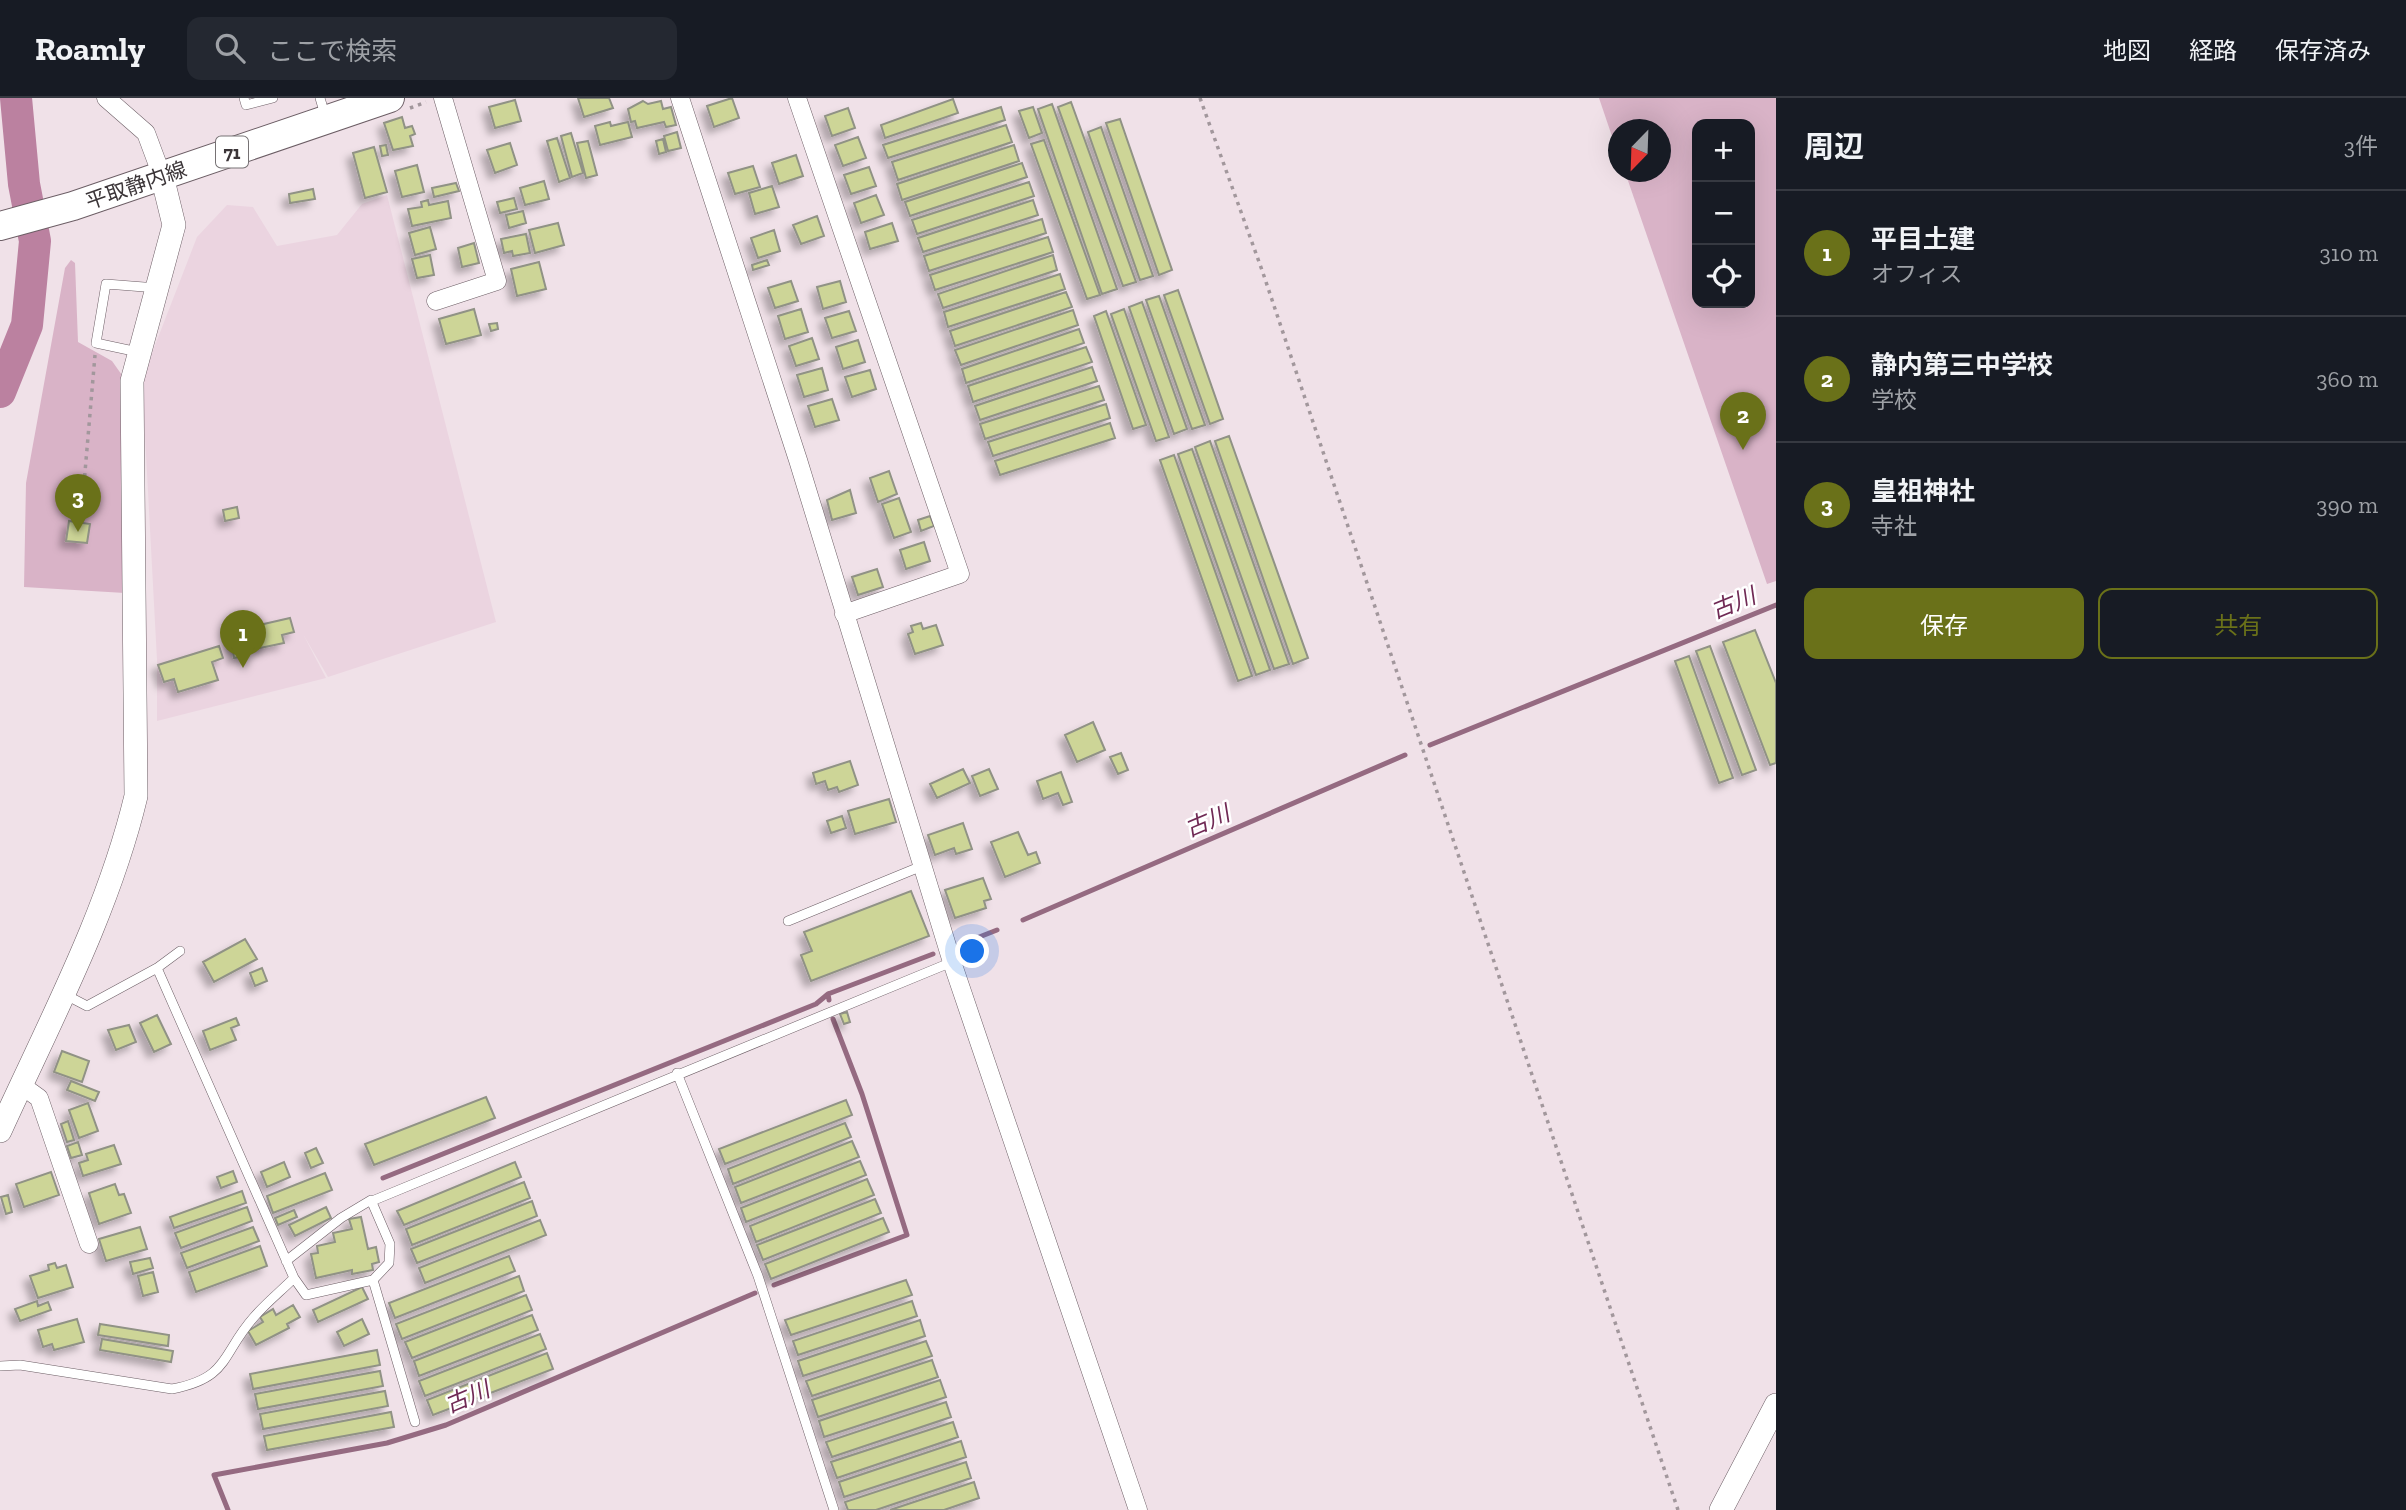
<!DOCTYPE html>
<html lang="ja">
<meta charset="utf-8">
<style>
body{margin:0;font-family:"Zilla Slab","Noto Sans JP",serif;background:#242831;color:#f1f3f6}
.controls{position:absolute;right:21px;top:21px;display:grid;overflow:hidden;border-radius:14px;box-shadow:0 7px 28px #0002}
.controls button{width:63px;height:63px;display:grid;place-items:center;padding:0;border:0;border-bottom:2px solid #363941;background:#171b24;color:#f1f3f6;font:35px sans-serif}
.compass{position:absolute;left:1608px;top:21px;width:63px;height:63px;border-radius:50%;background:#171b24;box-shadow:0 7px 28px #0002;rotate:203deg}
.you{position:absolute;left:973px;top:854px;width:24px;height:24px;margin:-18px;border:5px solid #fff;border-radius:50%;background:#1a73e8;box-shadow:0 0 0 10px #1a73e833}
.badge{display:grid;place-items:center;width:46px;height:46px;border-radius:50%;background:#6a7119;color:#fff;font-size:23px;font-weight:700}
.pin{position:absolute;translate:-50% -58px;filter:drop-shadow(0 2px 4px #0008)}
.pin::after{content:'';position:absolute;top:37px;width:24px;height:21px;background:inherit;clip-path:polygon(0 0,100% 0,50% 100%)}
.list{margin:0;padding:0;list-style:none}
h2{display:flex;justify-content:space-between;align-items:center;height:91px;margin:0;padding:0 28px;font-size:30px}
h2 small{font-size:23px;font-weight:400;color:#9ea1a6}
.list li{display:grid;grid-template-columns:46px 1fr auto;gap:21px;align-items:center;box-sizing:border-box;height:126px;padding:0 28px;border-top:2px solid #363941}
.list b{display:block;font-size:26px;white-space:nowrap}
.list p{margin:0;font-size:23px;white-space:nowrap;color:#9ea1a6}
.list em{font-size:23px;font-style:normal;color:#9ea1a6}
.actions{display:flex;gap:14px;padding:21px 28px}
.actions a{flex:1;padding:16px 0;border:2px solid #6a7119;border-radius:14px;text-align:center;font-size:24px;color:#6a7119}
.actions .main{background:#6a7119;color:#fff}
.icon{flex:none;width:38px;height:38px;fill:none;stroke:currentColor;stroke-width:2;stroke-linecap:round;stroke-linejoin:round}
.map{position:relative;flex:none;width:1776px;height:1412px;overflow:hidden}
header{display:flex;align-items:center;gap:42px;box-sizing:border-box;height:98px;padding:0 35px;background:#171b24;border-bottom:2px solid #363941}
header strong{font-size:33px}
nav{display:flex;gap:38px;margin-inline-start:auto;font-size:24px}
.search{width:490px;height:63px;background:#242831;display:flex;align-items:center;gap:18px;box-sizing:border-box;padding:0 24px;border-radius:14px;color:#9ea1a6;font-size:26px}
main{display:flex}
aside{flex:1;background:#171b24}
.map>svg:first-child{display:block}
</style>
<header>
<strong>Roamly</strong>
<div class="search"><svg class="icon" aria-label="search" viewBox="0 0 24 24"><circle cx="10" cy="10" r="6"/><path d="M15 15l6 6"/></svg>ここで検索</div>
<nav><a>地図</a><a>経路</a><a>保存済み</a></nav>
</header>
<main>
<div class="map">
<svg width="1776" height="1412" viewBox="0 0 1776 1412">
<defs>
<filter id="shadow"><feDropShadow dx="-6" dy="6" stdDeviation="3.5" flood-color="#0004"/></filter>
</defs>
<rect width="100%" height="100%" fill="#f0e1e8"/>
<path fill="#ebd4e0" d="M 387,97 L 496,524 L 328,579 L 303,536 L 326,580 L 157,623 L 157,562 L 142,281 L 197,139 L 227,107 L 253,109 L 277,148 L 337,137 L 362,106 Z"/>
<path fill="#d9b3c7" fill-rule="evenodd" d="M 1599,0 L 1776,0 L 1776,483 L 1767,486 L 1625,74 L 1660,74 L 1660,32 L 1618,32 L 1618,56 ZM 1697,26 L 1750,26 L 1750,205 L 1697,205 Z
M 71,162 L 75,165 L 78,244 L 112,263 L 124,280 L 125,495 L 24,489 L 26,385 L 65,170 Z"/>
<g fill="none" stroke-linecap="round" stroke-linejoin="round">
<path stroke="#956a81" stroke-width="5" d="M 1430,647 L 1776,507
M 1023,822 L 1405,657
M 964,845 L 997,832
M 829,902 L 828,896 L 933,856
M 383,1080 L 816,906 L 828,896
M 774,1187 L 907,1137 L 862,996 L 833,921
M 228,1412 L 214,1377 L 387,1345 L 446,1327 L 755,1195"/>
<path stroke="#bb81a0" stroke-width="32" d="M 0,294 L 27,227 L 35,143 L 24,86 L 16,0"/>
</g>
<path fill="#cdd597" stroke="#909285" stroke-width="2" filter="url(#shadow)" d="M 578,0 L 609,0 L 613,10 L 584,19 Z
M 732,0 L 739,20 L 714,29 L 707,8 Z
M 953,1 L 958,15 L 885,40 L 881,27 Z
M 515,2 L 521,23 L 495,30 L 489,9 Z
M 643,3 L 648,6 L 661,3 L 663,11 L 671,9 L 676,27 L 666,29 L 664,24 L 637,30 L 635,23 L 631,24 L 628,11 Z
M 1071,4 L 1136,184 L 1123,188 L 1058,9 Z
M 1052,6 L 1117,191 L 1102,196 L 1038,11 Z
M 1001,9 L 1005,22 L 888,60 L 883,47 Z
M 1033,9 L 1042,35 L 1029,40 L 1019,13 Z
M 848,10 L 855,30 L 832,38 L 825,18 Z
M 402,19 L 405,30 L 412,28 L 415,36 L 410,38 L 413,48 L 393,52 L 384,25 Z
M 1120,21 L 1172,172 L 1159,177 L 1106,25 Z
M 610,24 L 611,28 L 628,24 L 632,39 L 600,47 L 595,28 Z
M 1006,27 L 1012,44 L 898,82 L 892,64 Z
M 1101,29 L 1153,178 L 1140,182 L 1088,34 Z
M 677,34 L 681,50 L 668,53 L 664,38 Z
M 571,35 L 583,75 L 572,79 L 561,38 Z
M 858,39 L 866,60 L 843,68 L 835,47 Z
M 557,40 L 570,80 L 559,84 L 547,43 Z
M 663,41 L 666,54 L 659,56 L 656,43 Z
M 1044,42 L 1100,197 L 1087,201 L 1031,46 Z
M 588,43 L 597,77 L 586,80 L 577,45 Z
M 510,45 L 517,67 L 495,75 L 487,52 Z
M 386,47 L 388,57 L 382,58 L 380,48 Z
M 1014,47 L 1019,63 L 902,102 L 897,86 Z
M 374,49 L 387,94 L 365,100 L 353,55 Z
M 796,57 L 803,78 L 779,86 L 772,65 Z
M 1022,65 L 1027,79 L 910,118 L 905,104 Z
M 417,67 L 424,94 L 402,99 L 395,73 Z
M 753,68 L 760,89 L 735,96 L 728,75 Z
M 869,69 L 876,88 L 851,96 L 844,77 Z
M 544,83 L 549,101 L 525,107 L 520,90 Z
M 1029,84 L 1034,98 L 917,136 L 912,122 Z
M 456,85 L 459,93 L 434,99 L 432,90 Z
M 772,88 L 779,109 L 755,116 L 749,95 Z
M 313,91 L 315,101 L 290,105 L 289,96 Z
M 876,97 L 884,117 L 861,125 L 854,105 Z
M 514,100 L 517,111 L 500,115 L 497,104 Z
M 428,102 L 429,107 L 448,103 L 451,120 L 412,128 L 408,111 L 422,109 L 421,104 Z
M 1033,102 L 1038,117 L 923,154 L 918,140 Z
M 523,113 L 526,125 L 509,130 L 506,117 Z
M 817,118 L 824,138 L 801,146 L 793,127 Z
M 1042,121 L 1046,135 L 929,173 L 924,158 Z
M 558,125 L 564,147 L 535,155 L 529,132 Z
M 892,125 L 898,143 L 870,151 L 865,134 Z
M 430,129 L 436,151 L 415,157 L 409,135 Z
M 774,132 L 780,153 L 758,160 L 751,140 Z
M 526,136 L 530,155 L 513,158 L 512,153 L 504,155 L 501,141 Z
M 1048,139 L 1053,154 L 935,192 L 930,177 Z
M 474,145 L 479,165 L 462,169 L 458,150 Z
M 430,157 L 434,177 L 417,180 L 412,161 Z
M 1053,157 L 1057,172 L 943,210 L 938,196 Z
M 767,162 L 769,167 L 753,172 L 752,167 Z
M 539,164 L 546,191 L 517,198 L 511,171 Z
M 1060,176 L 1065,191 L 948,229 L 944,214 Z
M 791,183 L 798,203 L 775,210 L 768,190 Z
M 840,183 L 846,204 L 823,211 L 817,189 Z
M 1178,192 L 1223,321 L 1210,326 L 1164,197 Z
M 1066,194 L 1072,209 L 955,248 L 950,233 Z
M 1159,198 L 1205,327 L 1192,331 L 1146,202 Z
M 1142,204 L 1187,331 L 1174,336 L 1129,209 Z
M 474,211 L 481,237 L 446,246 L 439,221 Z
M 801,211 L 808,234 L 785,241 L 778,218 Z
M 1124,211 L 1169,339 L 1156,343 L 1111,216 Z
M 1073,212 L 1078,227 L 961,267 L 955,252 Z
M 849,213 L 856,233 L 832,240 L 825,220 Z
M 1106,213 L 1146,327 L 1133,331 L 1094,218 Z
M 497,225 L 498,231 L 491,233 L 489,226 Z
M 1079,231 L 1084,245 L 966,285 L 962,271 Z
M 812,240 L 819,261 L 796,268 L 789,248 Z
M 858,242 L 865,264 L 843,271 L 836,249 Z
M 1086,249 L 1092,264 L 973,304 L 968,288 Z
M 1092,269 L 1097,283 L 980,322 L 975,308 Z
M 822,270 L 828,292 L 804,299 L 797,277 Z
M 870,272 L 876,291 L 852,299 L 845,279 Z
M 1099,288 L 1104,302 L 985,341 L 980,326 Z
M 832,301 L 839,322 L 815,329 L 808,308 Z
M 1106,306 L 1110,320 L 993,358 L 988,344 Z
M 1110,325 L 1115,340 L 1000,377 L 995,363 Z
M 1229,338 L 1308,560 L 1293,566 L 1215,343 Z
M 1210,343 L 1289,566 L 1274,571 L 1195,349 Z
M 1192,351 L 1270,572 L 1256,577 L 1178,356 Z
M 1174,357 L 1252,578 L 1238,583 L 1160,362 Z
M 889,373 L 897,396 L 878,404 L 870,380 Z
M 850,392 L 856,415 L 832,422 L 827,402 Z
M 899,400 L 911,434 L 894,440 L 882,406 Z
M 237,409 L 239,420 L 225,423 L 223,412 Z
M 930,418 L 934,428 L 921,433 L 918,422 Z
M 69,423 L 90,426 L 87,445 L 66,443 Z
M 924,444 L 930,463 L 906,471 L 900,452 Z
M 877,471 L 883,489 L 858,497 L 852,479 Z
M 290,520 L 294,534 L 282,537 L 284,545 L 260,550 L 255,528 Z
M 921,525 L 923,531 L 936,527 L 943,547 L 915,556 L 908,536 L 913,534 L 911,528 Z
M 1755,532 L 1776,585 L 1776,665 L 1770,667 L 1723,544 Z
M 242,539 L 246,558 L 234,560 L 231,541 Z
M 219,548 L 223,560 L 212,564 L 218,582 L 178,594 L 174,581 L 164,584 L 158,567 Z
M 1710,548 L 1756,672 L 1742,677 L 1696,553 Z
M 1689,558 L 1733,680 L 1719,685 L 1675,563 Z
M 1093,624 L 1105,652 L 1077,664 L 1065,637 Z
M 1121,655 L 1128,672 L 1118,676 L 1110,659 Z
M 850,663 L 858,687 L 839,694 L 837,689 L 828,692 L 825,683 L 816,686 L 813,675 Z
M 963,671 L 970,685 L 937,700 L 930,686 Z
M 989,671 L 998,691 L 980,698 L 972,678 Z
M 1061,674 L 1072,704 L 1063,707 L 1058,695 L 1043,701 L 1037,683 Z
M 889,701 L 896,724 L 855,736 L 848,713 Z
M 842,718 L 846,730 L 831,735 L 827,723 Z
M 963,725 L 972,751 L 956,756 L 954,750 L 935,757 L 928,737 Z
M 1018,734 L 1028,757 L 1036,754 L 1040,765 L 1005,779 L 991,744 Z
M 983,780 L 991,801 L 984,803 L 986,810 L 955,820 L 945,792 Z
M 911,793 L 929,838 L 811,883 L 801,857 L 812,853 L 804,834 Z
M 245,841 L 257,861 L 214,884 L 203,864 Z
M 262,870 L 267,883 L 255,888 L 250,875 Z
M 847,914 L 850,924 L 844,926 L 840,916 Z
M 157,917 L 171,946 L 154,954 L 140,925 Z
M 236,920 L 239,927 L 231,930 L 236,942 L 210,952 L 203,933 Z
M 129,927 L 136,944 L 116,952 L 108,932 Z
M 62,953 L 89,963 L 82,984 L 54,974 Z
M 71,983 L 99,994 L 95,1003 L 67,992 Z
M 486,999 L 495,1020 L 374,1067 L 365,1046 Z
M 846,1002 L 852,1017 L 725,1066 L 719,1051 Z
M 88,1005 L 98,1033 L 79,1040 L 69,1012 Z
M 68,1023 L 74,1042 L 67,1044 L 61,1026 Z
M 845,1025 L 851,1039 L 733,1086 L 728,1071 Z
M 852,1043 L 859,1059 L 741,1105 L 735,1089 Z
M 78,1044 L 82,1057 L 71,1060 L 67,1048 Z
M 114,1047 L 121,1066 L 83,1078 L 79,1065 L 88,1062 L 86,1056 Z
M 316,1050 L 323,1065 L 311,1070 L 305,1055 Z
M 860,1063 L 866,1077 L 746,1124 L 741,1110 Z
M 284,1064 L 290,1079 L 267,1089 L 261,1074 Z
M 515,1064 L 521,1079 L 404,1127 L 397,1113 Z
M 233,1073 L 237,1084 L 221,1090 L 217,1079 Z
M 51,1074 L 59,1097 L 24,1109 L 16,1086 Z
M 325,1075 L 332,1092 L 273,1115 L 267,1098 Z
M 867,1081 L 874,1097 L 756,1144 L 750,1128 Z
M 524,1084 L 530,1100 L 412,1147 L 406,1131 Z
M 115,1086 L 119,1097 L 124,1096 L 131,1115 L 99,1126 L 89,1095 Z
M 242,1093 L 246,1105 L 174,1130 L 170,1119 Z
M 8,1097 L 12,1114 L 6,1116 L 1,1099 Z
M 875,1101 L 881,1115 L 763,1162 L 757,1147 Z
M 532,1103 L 537,1118 L 417,1165 L 411,1151 Z
M 247,1109 L 252,1123 L 181,1150 L 175,1135 Z
M 326,1109 L 331,1120 L 295,1138 L 289,1127 Z
M 294,1112 L 297,1119 L 278,1127 L 275,1120 Z
M 361,1119 L 368,1151 L 376,1149 L 379,1164 L 372,1166 L 373,1172 L 352,1176 L 352,1172 L 316,1180 L 311,1156 L 318,1155 L 317,1148 L 335,1144 L 333,1135 L 352,1131 L 349,1121 Z
M 883,1120 L 889,1134 L 771,1181 L 765,1166 Z
M 540,1122 L 546,1137 L 425,1185 L 419,1170 Z
M 140,1129 L 147,1151 L 106,1163 L 99,1141 Z
M 253,1129 L 259,1143 L 187,1170 L 181,1155 Z
M 260,1148 L 267,1168 L 196,1194 L 189,1174 Z
M 509,1158 L 515,1173 L 395,1220 L 389,1205 Z
M 150,1160 L 153,1170 L 133,1176 L 130,1164 Z
M 55,1165 L 57,1170 L 66,1167 L 73,1189 L 38,1200 L 30,1178 L 49,1172 L 48,1167 Z
M 153,1174 L 158,1194 L 143,1198 L 138,1178 Z
M 519,1178 L 524,1193 L 402,1241 L 396,1226 Z
M 906,1182 L 912,1197 L 791,1237 L 785,1222 Z
M 362,1189 L 368,1201 L 318,1224 L 313,1212 Z
M 526,1197 L 532,1212 L 412,1260 L 405,1244 Z
M 37,1203 L 38,1208 L 48,1204 L 51,1212 L 20,1223 L 15,1211 Z
M 912,1203 L 917,1218 L 798,1257 L 793,1243 Z
M 293,1207 L 300,1219 L 287,1226 L 289,1230 L 256,1247 L 248,1233 L 263,1224 L 260,1219 L 273,1211 L 276,1217 Z
M 532,1217 L 538,1232 L 419,1278 L 414,1263 Z
M 77,1221 L 84,1244 L 54,1252 L 52,1246 L 43,1249 L 38,1232 Z
M 362,1221 L 369,1236 L 344,1248 L 337,1234 Z
M 920,1222 L 925,1238 L 803,1278 L 798,1263 Z
M 100,1226 L 169,1237 L 168,1248 L 98,1237 Z
M 540,1236 L 546,1251 L 425,1298 L 419,1283 Z
M 102,1241 L 173,1253 L 171,1264 L 100,1252 Z
M 926,1243 L 932,1258 L 812,1298 L 806,1283 Z
M 377,1252 L 380,1267 L 253,1291 L 250,1276 Z
M 547,1255 L 553,1271 L 433,1317 L 427,1302 Z
M 932,1262 L 938,1279 L 818,1319 L 812,1302 Z
M 380,1273 L 383,1288 L 258,1311 L 255,1296 Z
M 940,1282 L 946,1299 L 824,1339 L 819,1323 Z
M 385,1293 L 388,1308 L 263,1331 L 260,1316 Z
M 946,1304 L 951,1319 L 832,1359 L 826,1344 Z
M 391,1314 L 394,1329 L 267,1352 L 264,1338 Z
M 953,1324 L 958,1339 L 837,1380 L 831,1364 Z
M 961,1343 L 966,1359 L 844,1399 L 839,1384 Z
M 966,1364 L 971,1380 L 876,1412 L 848,1412 L 845,1404 Z
M 974,1384 L 979,1400 L 944,1412 L 890,1412 Z"/>
<g fill="none" stroke-linecap="round" stroke-linejoin="round">
<defs>
<path id="service" d="M 244,0 L 246,7 L 273,0
M 320,0 L 325,17
M 138,254 L 96,245 L 106,186 L 157,190
M 788,823 L 922,768
M 64,896 L 87,908 L 157,870 L 180,853
M 677,975 L 758,1178 L 834,1412
M 372,1103 L 952,864
M 286,1163 L 341,1120 L 371,1102 L 390,1146 L 389,1165 L 373,1182 L 415,1324
M 294,1180 L 306,1197 L 373,1182
M 0,1268 L 20,1267 L 172,1291 C 230,1280 221,1256 254,1219 C 266,1205 281,1193 294,1180 L 157,870"/>
<path id="minor" d="M 106,0 L 146,35 L 162,78
M 680,0 L 798,362 L 952,864 L 1138,1412
M 797,0 L 960,476 L 844,516
M 436,203 L 497,183 L 443,0
M 21,987 L 39,1000 L 89,1146"/>
<path id="tertiary" d="M 0,1033 C 50,923 108,815 136,698 L 132,283 L 174,127 L 162,78
M 1721,1412 L 1776,1307"/>
<path id="primary" d="M 0,128 L 73,108 L 390,0"/>
</defs>
<use href="#service" stroke="#6c5e65" stroke-width="10"/>
<use href="#minor" stroke="#6c5e65" stroke-width="19"/>
<use href="#tertiary" stroke="#6c5e65" stroke-width="24"/>
<use href="#primary" stroke="#6c5e65" stroke-width="30"/>
<path stroke="#a2979c" stroke-width="3.5" stroke-dasharray="3.5 5" stroke-linecap="butt" d="M 1200,0 L 1263,175 L 1678,1412
M 410,10 L 426,4
M 81,421 L 95,257"/>
<use href="#service" stroke="#fff" stroke-width="9"/>
<use href="#minor" stroke="#fff" stroke-width="18"/>
<use href="#tertiary" stroke="#fff" stroke-width="23"/>
<use href="#primary" stroke="#fff" stroke-width="28"/>
</g>
<g text-anchor="middle" dominant-baseline="central" stroke-width="5" stroke-linejoin="round" paint-order="stroke">
<rect fill="#fff" stroke="#767274" stroke-width="2" x="216" y="38.5" width="32" height="31" rx="5"/>
<g font-size="19" font-weight="bold" fill="#3b3538">
<text x="232" y="54">71</text>
</g>
<g font-size="21" fill="#3b3538" stroke="#fff">
<text transform="translate(136 87) rotate(-19)">平取静内線</text>
</g>
<g font-size="23" font-style="italic" fill="#702a55" stroke="#fff">
<text transform="translate(1733 505) rotate(-22)">古川</text>
<text transform="translate(1207 723) rotate(-23)">古川</text>
<text transform="translate(467 1299) rotate(-23)">古川</text>
</g>
</g>
</svg>
<div class="controls">
<button>+</button>
<button>−</button>
<button><svg class="icon" aria-label="locate" viewBox="0 0 24 24"><circle cx="12" cy="12" r="6"/><path d="M12 2v4M12 18v4M2 12h4M18 12h4"/></svg></button>
</div>
<svg class="compass" viewBox="-18 -18 36 36"><path d="M0-13l5 13h-10z" fill="#e53935"/><path d="M0 13l5-13h-10z" fill="#9ea1a6"/></svg>
<div class="you"></div>
<div class="pin badge" style="left:243px;top:570px">1</div>
<div class="pin badge" style="left:1743px;top:352px">2</div>
<div class="pin badge" style="left:78px;top:434px">3</div>
</div>
<aside>
<h2>周辺<small>3件</small></h2>
<ul class="list">
<li><span class="badge">1</span><div><b>平目土建</b><p>オフィス</p></div><em>310 m</em></li>
<li><span class="badge">2</span><div><b>静内第三中学校</b><p>学校</p></div><em>360 m</em></li>
<li><span class="badge">3</span><div><b>皇祖神社</b><p>寺社</p></div><em>390 m</em></li>
</ul>
<div class="actions"><a class="main">保存</a><a>共有</a></div>
</aside>
</main>
